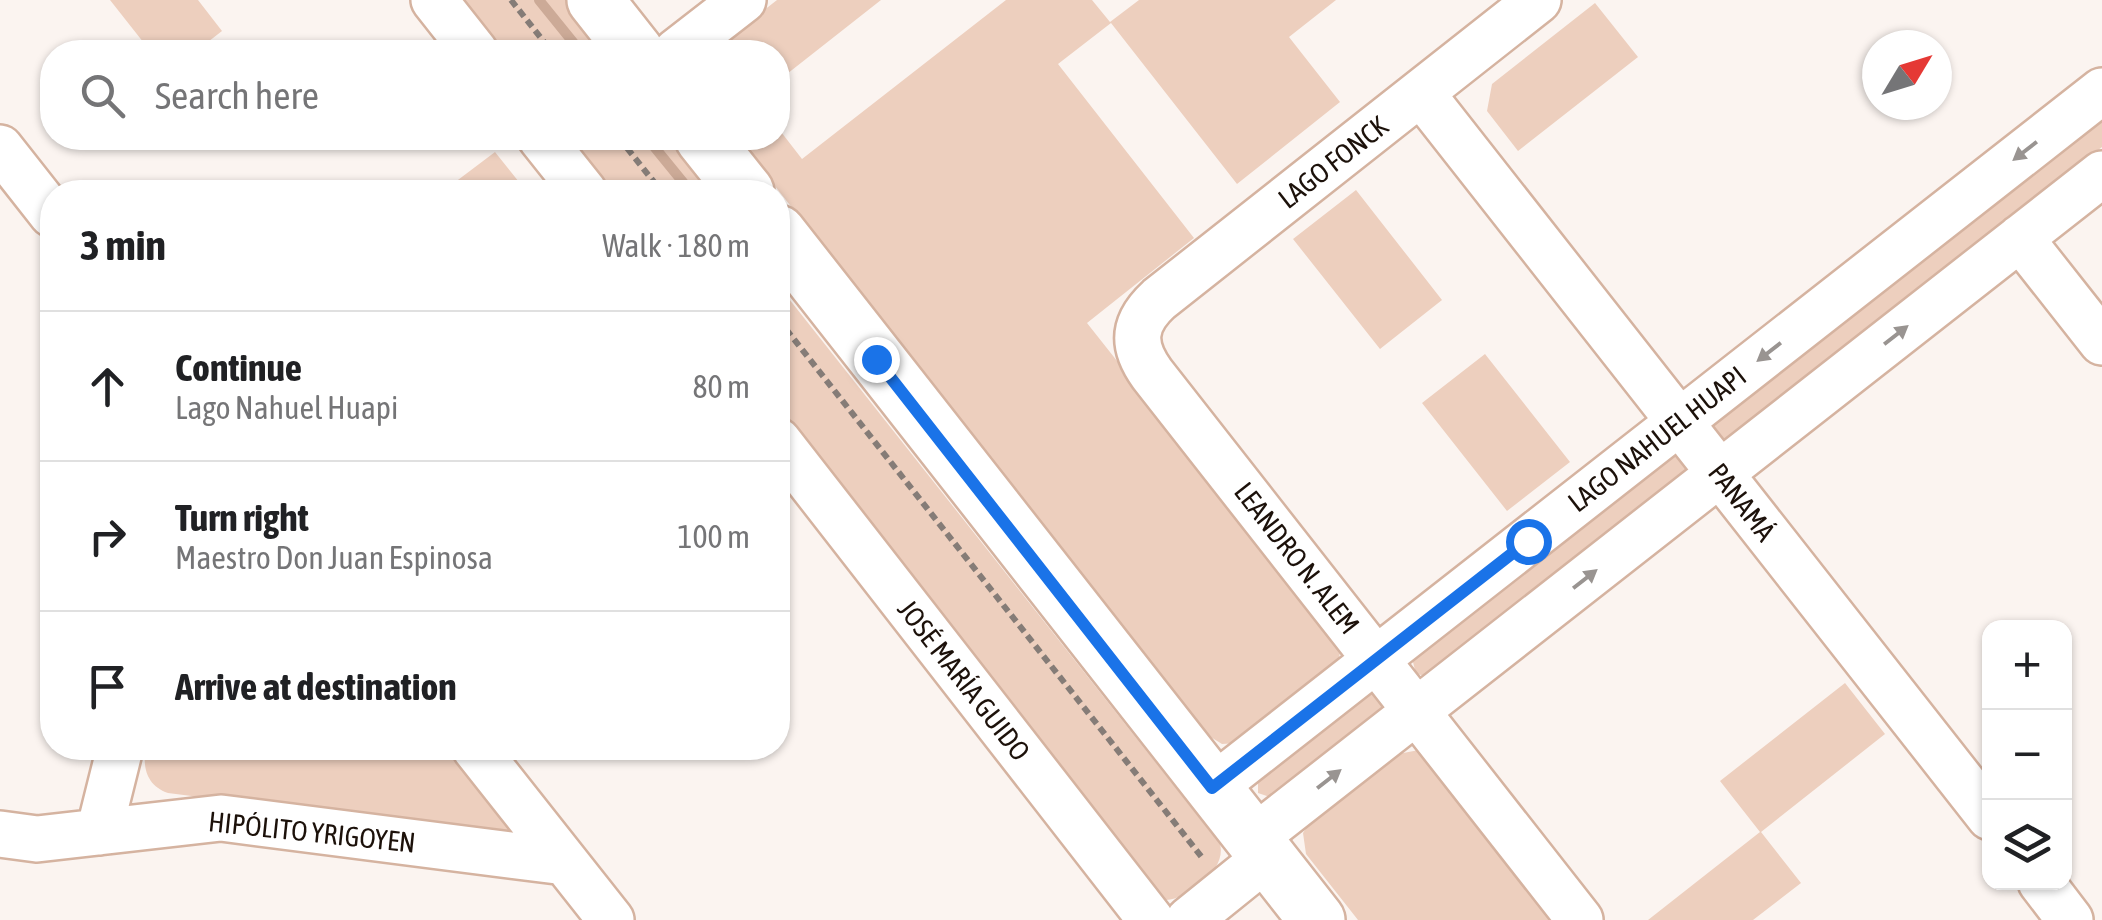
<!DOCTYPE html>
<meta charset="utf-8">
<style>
body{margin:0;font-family:"Asap Condensed",sans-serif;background:#f6f6f6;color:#202124}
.controls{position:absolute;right:30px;bottom:30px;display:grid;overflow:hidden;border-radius:20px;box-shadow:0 2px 8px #0004}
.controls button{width:90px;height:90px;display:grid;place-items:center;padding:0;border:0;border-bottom:2px solid #e0e0e0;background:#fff;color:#202124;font:50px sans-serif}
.compass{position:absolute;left:1862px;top:30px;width:90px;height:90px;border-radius:50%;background:#fff;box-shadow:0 2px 8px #0004;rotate:52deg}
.stop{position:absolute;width:30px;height:30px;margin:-22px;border:8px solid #1a73e8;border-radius:50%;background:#fff}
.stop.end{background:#1a73e8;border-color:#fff;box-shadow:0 2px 10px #0008}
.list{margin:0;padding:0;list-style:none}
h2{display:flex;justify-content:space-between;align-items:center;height:130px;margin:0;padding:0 40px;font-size:42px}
h2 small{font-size:32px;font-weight:400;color:#757577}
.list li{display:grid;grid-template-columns:65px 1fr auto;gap:30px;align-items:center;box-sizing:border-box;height:150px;padding:0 40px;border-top:2px solid #e0e0e0}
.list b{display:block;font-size:38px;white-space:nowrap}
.list p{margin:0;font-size:32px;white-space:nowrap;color:#757577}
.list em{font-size:32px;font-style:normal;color:#757577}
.icon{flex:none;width:55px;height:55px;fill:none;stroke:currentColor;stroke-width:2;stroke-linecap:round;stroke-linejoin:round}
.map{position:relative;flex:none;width:2102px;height:920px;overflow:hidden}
.search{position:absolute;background:#fff;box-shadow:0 2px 8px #0004;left:40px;top:40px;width:750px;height:110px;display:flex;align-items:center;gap:25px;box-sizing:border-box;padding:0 35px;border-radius:40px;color:#757577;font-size:38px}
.panel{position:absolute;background:#fff;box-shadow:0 2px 8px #0004;left:40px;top:180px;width:750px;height:580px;border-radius:40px}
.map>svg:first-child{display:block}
</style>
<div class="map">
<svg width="2102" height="920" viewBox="0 0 2102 920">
<rect width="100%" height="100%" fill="#fbf4f0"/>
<path fill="#edcfbe" d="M 110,0 L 198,0 L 222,31 L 195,52 L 151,52 Z
M 461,0 L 572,0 L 614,52 L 501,52 Z
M 777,0 L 881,0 L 778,81 L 778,52 L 710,52 Z
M 1006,0 L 1092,0 L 1110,22 L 1139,0 L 1336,0 L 1289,37 L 1340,102 L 1237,184 L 1111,23 L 1058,64 L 1194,238 L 1087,323 L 1334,635 L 1341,649 L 1337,665 L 1238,743 L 1222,744 L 1209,736 L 737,138 L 778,138 L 778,128 L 802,159 Z
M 1595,3 L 1638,57 L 1518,151 L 1487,111 L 1492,84 Z
M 2102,115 L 2102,147 L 1730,439 L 1718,441 L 1710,427 L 1712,423 Z
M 567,138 L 681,138 L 719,192 L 609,192 Z
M 495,152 L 527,192 L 442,192 Z
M 1356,190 L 1442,300 L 1380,349 L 1293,239 Z
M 778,285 L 1220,844 C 1227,869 1190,898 1166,900 L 1145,888 L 778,411 Z
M 1485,354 L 1570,462 L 1507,511 L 1422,403 Z
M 1670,453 L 1679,453 L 1688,465 L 1685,473 L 1427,676 L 1416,674 L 1412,658 Z
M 1845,683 L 1885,734 L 1761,832 L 1801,883 L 1753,920 L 1648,920 L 1760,832 L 1720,781 Z
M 1371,692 L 1376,692 L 1385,705 L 1384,709 L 1273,798 L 1258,793 L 1258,780 Z
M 146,748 L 454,748 L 513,828 L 507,834 L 498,835 L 168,793 C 147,786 142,767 146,748 Z
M 1419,750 L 1557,920 L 1358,920 L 1306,854 L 1303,833 L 1311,821 L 1398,754 Z"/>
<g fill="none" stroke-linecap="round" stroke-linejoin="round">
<path stroke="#ccaa97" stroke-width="10" d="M 539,0 L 581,52
M 647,138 L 691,192"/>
<defs>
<path id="minor" d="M 434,0 L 475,52
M 1538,0 L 1159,299 C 1133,323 1131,345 1152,374 L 1580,920
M 676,52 L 743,0
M 1421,93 L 1990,817
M 541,138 L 584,192
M 0,148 L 52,214
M 2020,238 L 2102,342
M 778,441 L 1151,920
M 475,748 L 611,920
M 1212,788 L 2102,91
M 99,832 L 120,748
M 0,834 L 37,839 L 221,818 L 565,862
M 1253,839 L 2102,174
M 2041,882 L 2070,920
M 1189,920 L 1267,857"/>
<path id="major" d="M 595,0 L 636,52
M 703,138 L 746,192
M 778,233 L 1317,920"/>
</defs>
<use href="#minor" stroke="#d5b3a0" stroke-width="50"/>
<use href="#major" stroke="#d5b3a0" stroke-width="60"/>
<path stroke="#857c77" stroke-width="6" stroke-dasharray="8 5" stroke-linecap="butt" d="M 511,0 L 552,52
M 619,138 L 662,192
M 778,319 L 1204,860"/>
<use href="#minor" stroke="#fff" stroke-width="45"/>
<use href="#major" stroke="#fff" stroke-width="55"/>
</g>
<defs><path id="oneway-solid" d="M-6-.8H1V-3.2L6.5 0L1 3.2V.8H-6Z" transform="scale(2.5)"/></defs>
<g fill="#999491">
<use href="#oneway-solid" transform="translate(2025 151) rotate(142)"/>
<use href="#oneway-solid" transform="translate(1896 335) rotate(-38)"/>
<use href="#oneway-solid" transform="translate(1769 352) rotate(142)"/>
<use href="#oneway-solid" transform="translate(1585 579) rotate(-38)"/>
<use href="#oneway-solid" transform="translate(1329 779) rotate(-38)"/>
</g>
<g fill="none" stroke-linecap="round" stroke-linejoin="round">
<path stroke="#1a73e8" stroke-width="12" d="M 876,359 L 1212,788 L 1528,541"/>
</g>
<g text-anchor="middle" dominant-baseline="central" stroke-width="8" stroke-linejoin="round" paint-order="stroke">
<g font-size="28" fill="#1c110a" stroke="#fff">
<text transform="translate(1333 162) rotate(-38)">LAGO FONCK</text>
<text transform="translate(1657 439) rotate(-38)">LAGO NAHUEL HUAPI</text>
<text transform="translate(1742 502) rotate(52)">PANAMÁ</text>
<text transform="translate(1297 558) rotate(52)">LEANDRO N. ALEM</text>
<text transform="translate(964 680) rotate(52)">JOSÉ MARÍA GUIDO</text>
<text transform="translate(312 832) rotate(6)">HIPÓLITO YRIGOYEN</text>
</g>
</g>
</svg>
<div class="controls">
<button>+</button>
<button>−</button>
<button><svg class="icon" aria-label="layers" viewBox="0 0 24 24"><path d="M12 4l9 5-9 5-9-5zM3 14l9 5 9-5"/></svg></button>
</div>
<svg class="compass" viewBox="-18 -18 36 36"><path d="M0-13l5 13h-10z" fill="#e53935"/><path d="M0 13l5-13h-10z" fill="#757577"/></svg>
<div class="stop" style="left:1528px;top:541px"></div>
<div class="stop end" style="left:876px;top:359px"></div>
<div class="search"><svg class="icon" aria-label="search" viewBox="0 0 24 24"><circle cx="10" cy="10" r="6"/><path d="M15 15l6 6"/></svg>Search here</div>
<section class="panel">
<h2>3 min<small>Walk · 180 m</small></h2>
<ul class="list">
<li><svg class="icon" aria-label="ahead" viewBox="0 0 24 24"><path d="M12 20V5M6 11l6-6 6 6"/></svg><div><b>Continue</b><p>Lago Nahuel Huapi</p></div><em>80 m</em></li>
<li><svg class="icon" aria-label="right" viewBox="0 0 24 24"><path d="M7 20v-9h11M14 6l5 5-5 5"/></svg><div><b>Turn right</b><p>Maestro Don Juan Espinosa</p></div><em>100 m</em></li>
<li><svg class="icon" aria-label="arrive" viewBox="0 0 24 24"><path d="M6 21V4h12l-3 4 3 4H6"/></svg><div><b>Arrive at destination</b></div></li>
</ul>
</section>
</div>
